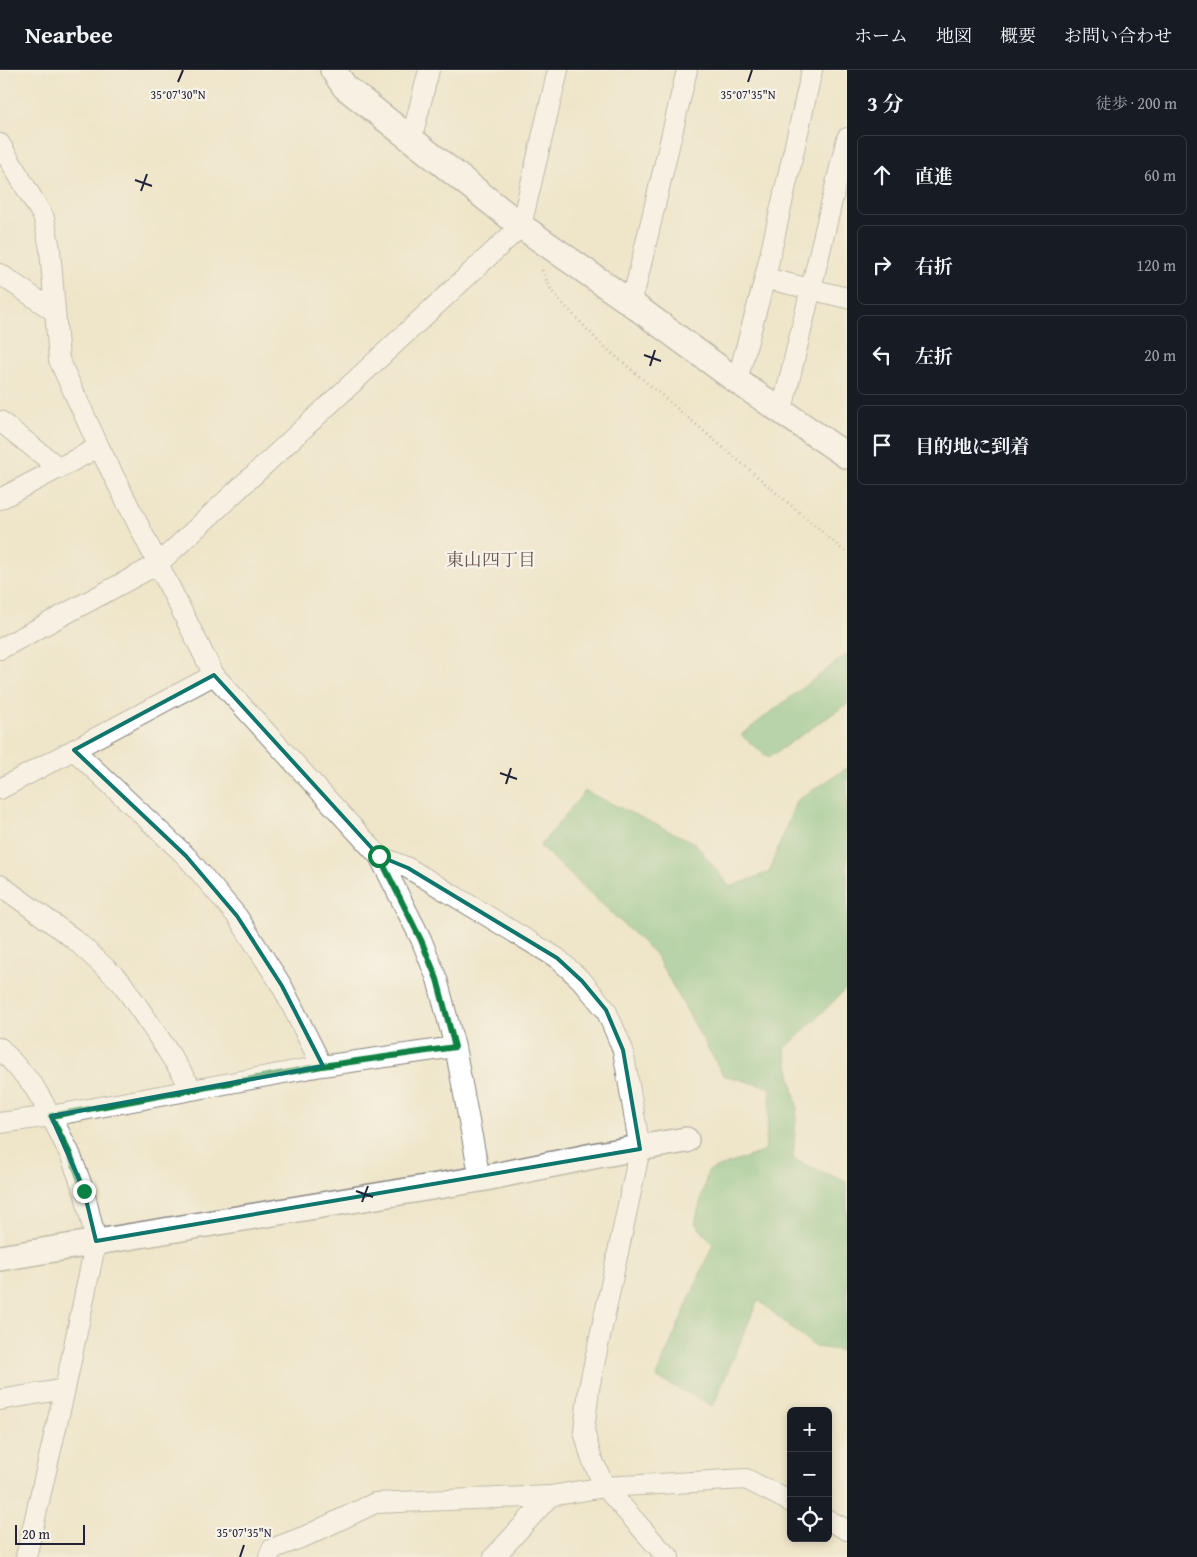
<!DOCTYPE html>
<html lang="ja">
<meta charset="utf-8">
<style>
body{margin:0;font-family:"Gentium Book Plus","Noto Serif JP",serif;background:#242831;color:#f1f3f6}
.controls{position:absolute;right:15px;bottom:15px;display:grid;overflow:hidden;border-radius:8px;box-shadow:0 2px 8px #0003}
.controls button{width:45px;height:45px;display:grid;place-items:center;padding:0;border:0;border-bottom:1px solid #363941;background:#171b24;color:#f1f3f6;font:25px sans-serif}
.scale{position:absolute;left:15px;bottom:12px;width:70px;box-sizing:border-box;padding-left:5px;border:2px solid #22223b;border-top:0;font-size:14px;line-height:18px;white-space:nowrap;color:#22223b;-webkit-text-stroke:4px #f7f3e8;paint-order:stroke}
.stop{position:absolute;width:15px;height:15px;margin:-11px;border:4px solid #0b8043;border-radius:50%;background:#fff}
.stop.end{background:#0b8043;border-color:#fff;box-shadow:0 1px 5px #0008}
.list{margin:0;padding:0;list-style:none}
h2{display:flex;justify-content:space-between;align-items:center;height:65px;margin:0;padding:0 20px;font-size:21px}
h2 small{font-size:16px;font-weight:400;color:#9ea1a6}
.list li{display:grid;grid-template-columns:32px 1fr auto;gap:15px;align-items:center;box-sizing:border-box;height:80px;margin:0 10px 10px;padding:0 10px;border:1px solid #363941;border-radius:8px}
.list b{display:block;font-size:19px;white-space:nowrap}
.list em{font-size:16px;font-style:normal;color:#9ea1a6}
.icon{flex:none;width:28px;height:28px;fill:none;stroke:currentColor;stroke-width:2;stroke-linecap:round;stroke-linejoin:round}
.map{position:relative;flex:none;width:847px;height:1487px;overflow:hidden}
header{display:flex;align-items:center;gap:30px;box-sizing:border-box;height:70px;padding:0 25px;background:#171b24;border-bottom:1px solid #363941}
header strong{font-size:24px}
nav{display:flex;gap:28px;margin-inline-start:auto;font-size:18px}
main{display:flex}
aside{flex:1;background:#171b24}
.map>svg:first-child{display:block}
</style>
<header>
<strong>Nearbee</strong>
<nav><a>ホーム</a><a>地図</a><a>概要</a><a>お問い合わせ</a></nav>
</header>
<main>
<div class="map">
<svg width="847" height="1487" viewBox="0 0 847 1487">
<rect width="100%" height="100%" fill="#f7f3e8"/>
<filter id="ink" filterUnits="userSpaceOnUse"><feTurbulence type="fractalNoise" baseFrequency=".02" numOctaves="2"/><feDisplacementMap in="SourceGraphic" scale="10" xChannelSelector="R" yChannelSelector="G"/><feConvolveMatrix kernelMatrix="1 2 1 2 8 2 1 2 1" color-interpolation-filters="sRGB"/></filter>
<filter id="wash" filterUnits="userSpaceOnUse"><feTurbulence type="fractalNoise" baseFrequency=".0096" numOctaves="4" result="noise"/><feDisplacementMap in="SourceGraphic" scale="20" xChannelSelector="R" yChannelSelector="G"/><feGaussianBlur stdDeviation="1.12" result="paint"/><feColorMatrix in="noise" values="0 0 0 0 0 0 0 0 0 0 0 0 0 0 0 0 0 1.4 0 .05"/><feComposite in="paint" operator="in"/></filter>
<g filter="url(#wash)">
<rect width="100%" height="100%" fill="#efe6ca"/>
<path fill="#77bc80" stroke="#4c6f5e" d="M 847,584 L 847,634 L 768,688 L 741,665 Z
M 847,698 L 847,918 L 785,979 L 797,1037 L 793,1089 L 847,1112 L 847,1281 L 815,1277 L 758,1230 L 713,1336 L 656,1307 L 713,1174 L 695,1153 L 708,1101 L 765,1081 L 771,1018 L 723,1005 L 655,884 L 540,776 L 585,721 L 695,773 L 730,817 L 769,802 L 796,731 Z"/>
</g>
<g filter="url(#ink)">
<g fill="none" stroke-linecap="round" stroke-linejoin="round">
<defs>
<path id="minor" d="M 410,69 L 414,59 L 429,0
M 0,74 L 44,148 L 50,179 L 59,290 L 99,377 L 214,605 L 379,786 L 421,869 L 437,909 L 455,977 L 480,1109
M 0,204 L 55,242
M 765,208 L 847,228
M 628,231 L 636,215 L 687,0
M 737,311 L 765,208 L 812,0
M 782,340 L 847,68
M 0,351 L 59,398
M 0,429 L 99,377
M 0,579 L 158,494 L 521,156 L 558,0
M 74,680 L 186,786 L 237,846 L 282,916 L 322,996
M 0,719 L 214,605
M 379,786 L 408,798 L 557,888 L 582,911 L 606,940 L 623,980 L 640,1079 L 589,1318 L 584,1361 L 591,1387 L 605,1417 L 658,1477 L 669,1487
M 0,815 L 74,869 L 121,912 L 156,963 L 192,1019
M 0,978 L 33,1015 L 51,1046 L 70,1084 L 84,1121 L 96,1171 L 65,1319 L 26,1487
M 0,1053 L 51,1046 L 322,996 L 455,977
M 0,1330 L 65,1319
M 828,1450 L 847,1460
M 269,1487 L 272,1479 L 308,1465 L 375,1433 L 550,1426 L 605,1417 L 746,1409 L 791,1432
M 494,1487 L 550,1426"/>
<path id="tertiary" d="M 333,0 L 345,17 L 521,156 L 628,231 L 737,311 L 847,386
M 0,1188 L 480,1109 L 598,1085 L 686,1070"/>
</defs>
<use href="#minor" stroke="#888482" stroke-width="22"/>
<use href="#tertiary" stroke="#888482" stroke-width="28"/>
<path stroke="#888482" stroke-width="3" stroke-dasharray="1 4" stroke-linecap="butt" d="M 542,200 L 552,222 L 600,273 L 819,459 L 847,484"/>
<use href="#minor" stroke="#fff" stroke-width="20"/>
<use href="#tertiary" stroke="#fff" stroke-width="25"/>
</g>
</g>
<g fill="none" stroke-linecap="round" stroke-linejoin="round" filter="url(#ink)">
<path stroke="#0b8043" stroke-width="6" d="M 84,1121 L 70,1084 L 51,1046 L 322,996 L 455,977 L 437,909 L 421,870 L 379,786"/>
</g>
<path d="M0 0H847V1487H0ZM 214,605 L 379,786 L 408,798 L 557,888 L 582,911 L 606,940 L 623,980 L 640,1079 L 96,1171 L 84,1121 L 51,1046 L 323,996 L 282,916 L 237,846 L 186,786 L 74,680 Z" fill="#efe6ca" fill-opacity=".55" fill-rule="evenodd"/>
<path fill="none" stroke="#0f766e" stroke-width="4" stroke-linejoin="round" d="M 214,605 L 379,786 L 408,798 L 557,888 L 582,911 L 606,940 L 623,980 L 640,1079 L 96,1171 L 84,1121 L 51,1046 L 323,996 L 282,916 L 237,846 L 186,786 L 74,680 Z"/>
<path fill="none" stroke="#22223b" stroke-width="2" d="M 178,12 L 183,0M 748,12 L 752,0M 135,110 L 152,116M 141,121 L 147,104M 644,285 L 661,291M 650,296 L 655,280M 500,703 L 517,709M 506,714 L 511,698M 356,1121 L 373,1127M 362,1132 L 368,1116M 240,1487 L 244,1475"/>
<g text-anchor="middle" dominant-baseline="central" stroke-width="4.5" stroke-linejoin="round" paint-order="stroke">
<g font-size="18" fill="#695552" stroke="#f7f3e8">
<text x="491" y="489">東山四丁目</text>
</g>
</g>
<g font-size="12" text-anchor="middle" fill="#22223b" stroke="#f7f3e8" stroke-width="4.5" stroke-linejoin="round" paint-order="stroke">
<text x="178" y="29">35°07'30"N</text>
<text x="748" y="29">35°07'35"N</text>
<text x="244" y="1467">35°07'35"N</text>
</g>
</svg>
<div class="controls">
<button>+</button>
<button>−</button>
<button><svg class="icon" aria-label="locate" viewBox="0 0 24 24"><circle cx="12" cy="12" r="6"/><path d="M12 2v4M12 18v4M2 12h4M18 12h4"/></svg></button>
</div>
<div class="scale">20 m</div>
<div class="stop" style="left:379px;top:786px"></div>
<div class="stop end" style="left:84px;top:1121px"></div>
</div>
<aside>
<h2>3 分<small>徒歩 · 200 m</small></h2>
<ul class="list">
<li><svg class="icon" aria-label="ahead" viewBox="0 0 24 24"><path d="M12 20V5M6 11l6-6 6 6"/></svg><div><b>直進</b></div><em>60 m</em></li>
<li><svg class="icon" aria-label="right" viewBox="0 0 24 24"><path d="M7 20v-9h11M14 6l5 5-5 5"/></svg><div><b>右折</b></div><em>120 m</em></li>
<li><svg class="icon" aria-label="left" viewBox="0 0 24 24"><path d="M17 20v-9H6M10 6l-5 5 5 5"/></svg><div><b>左折</b></div><em>20 m</em></li>
<li><svg class="icon" aria-label="arrive" viewBox="0 0 24 24"><path d="M6 21V4h12l-3 4 3 4H6"/></svg><div><b>目的地に到着</b></div></li>
</ul>
</aside>
</main>
